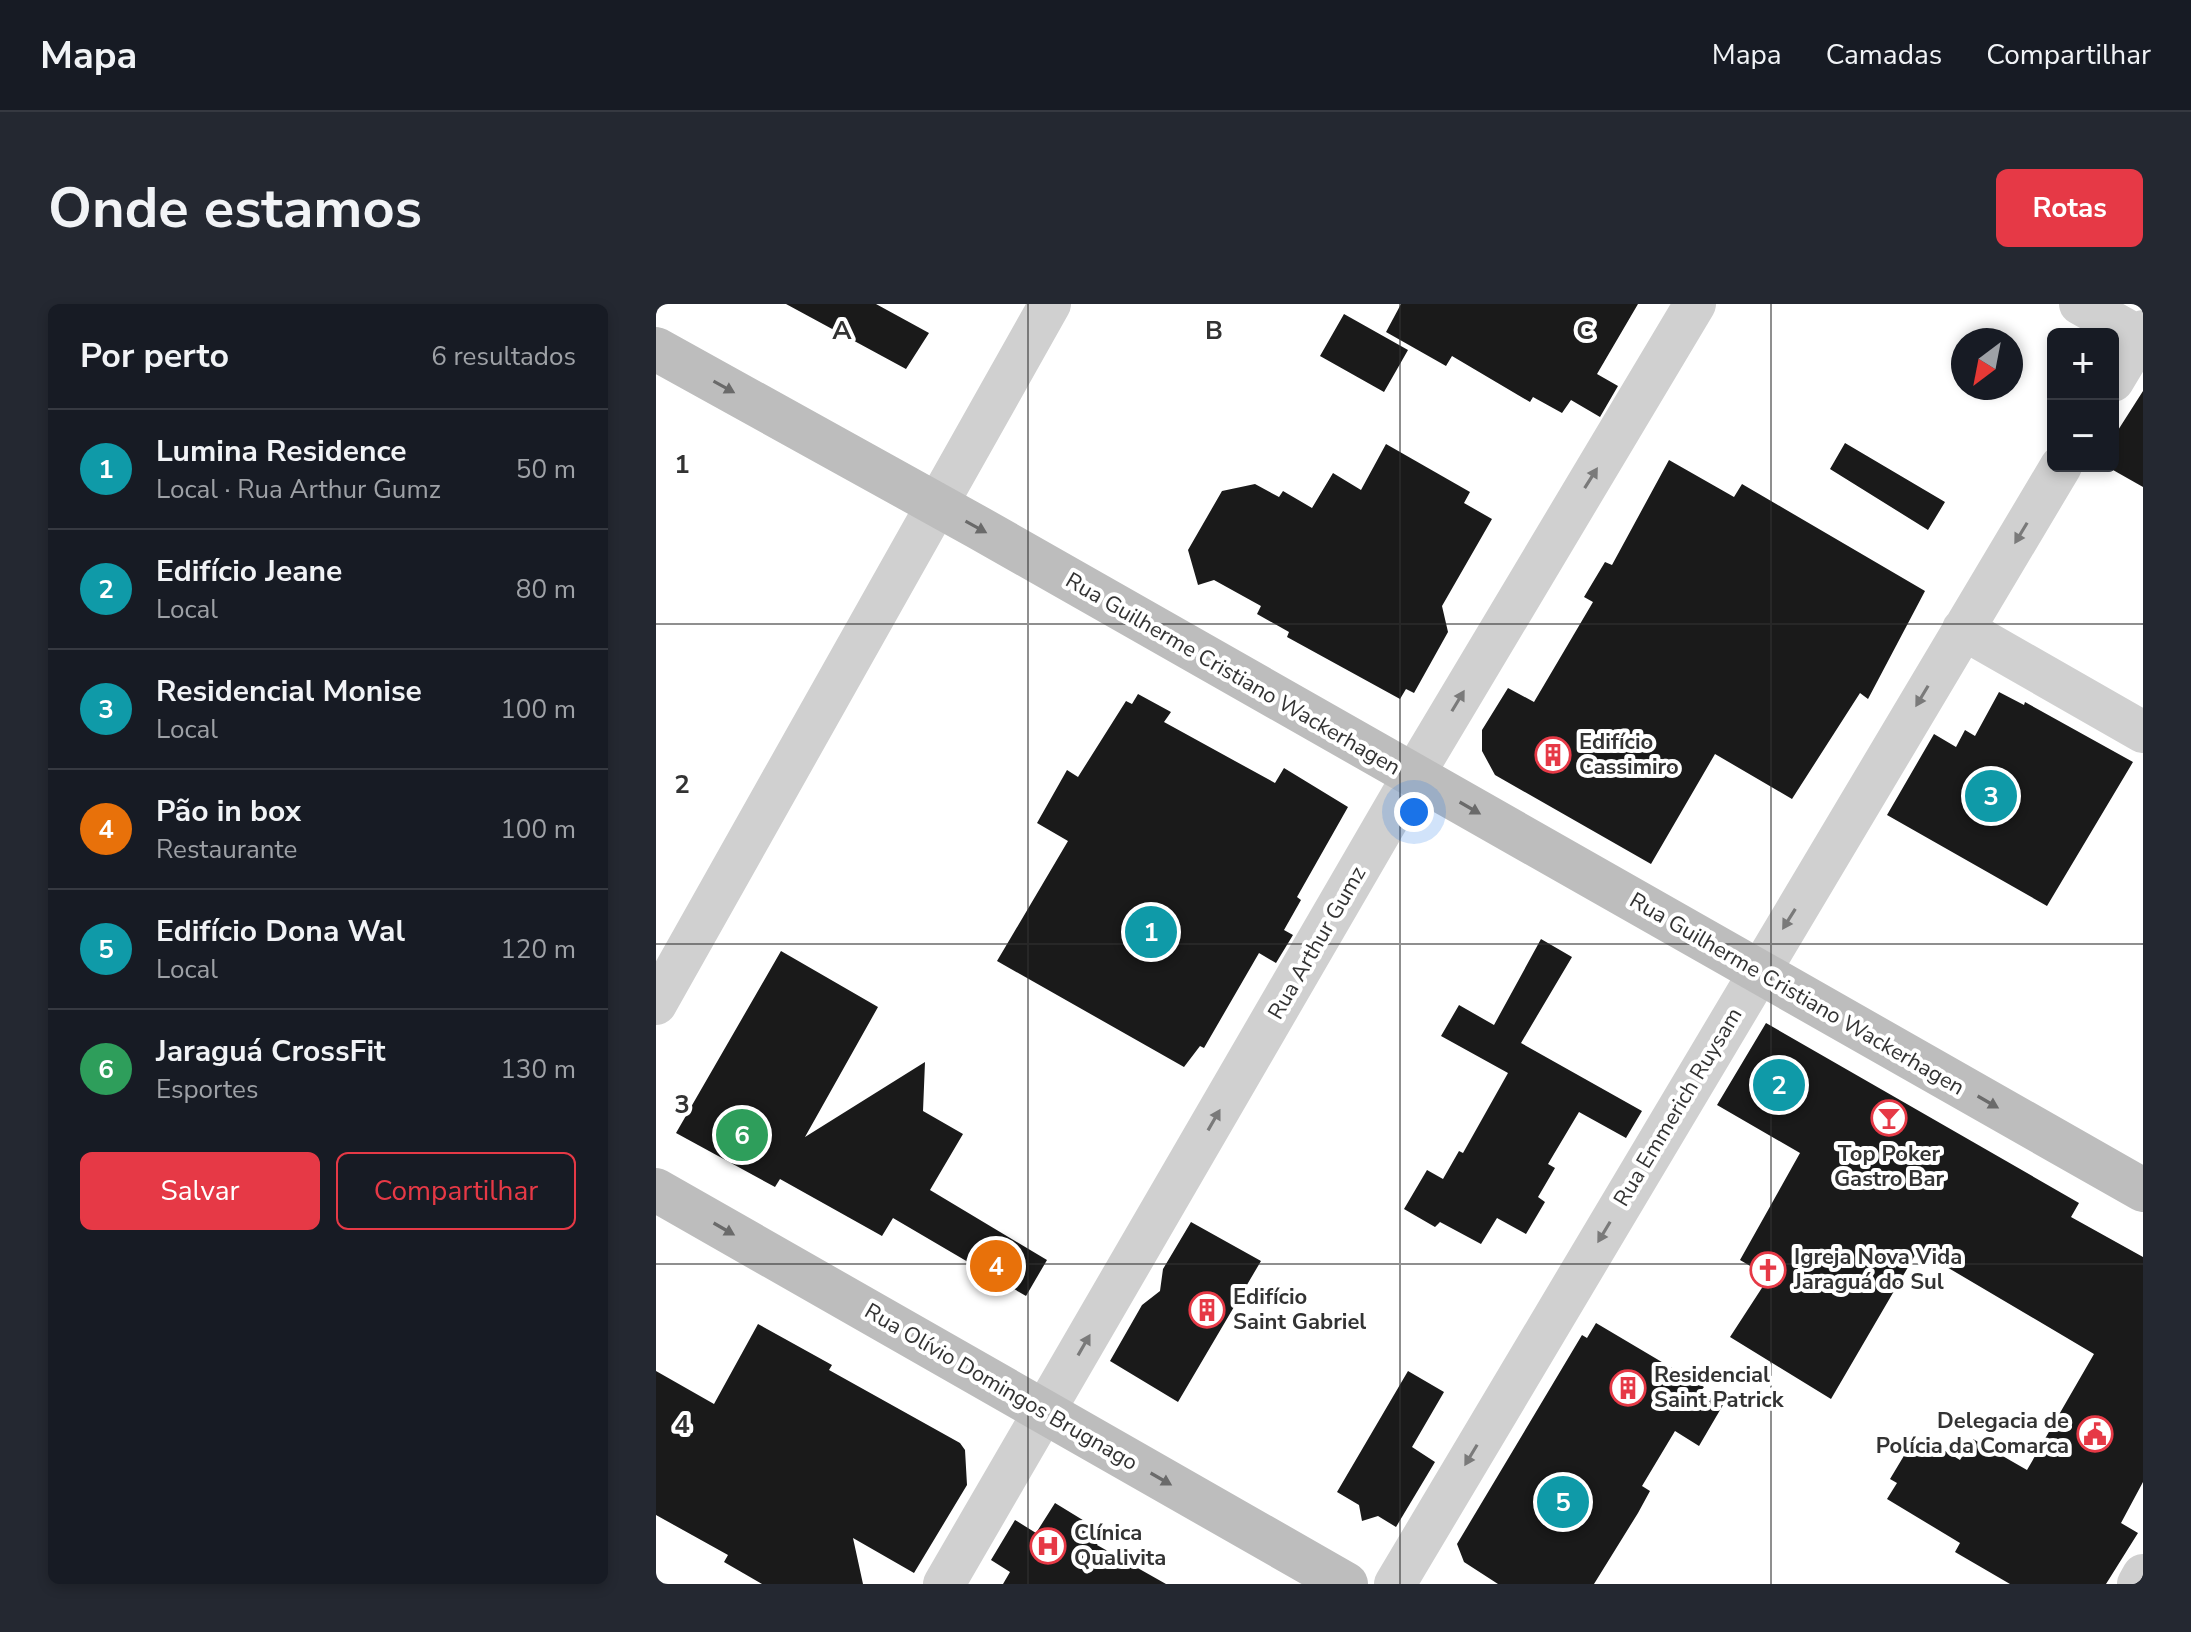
<!DOCTYPE html>
<html lang="pt">
<meta charset="utf-8">
<style>
body{margin:0;font-family:"Nunito Sans",sans-serif;background:#242831;color:#f1f3f6}
.controls{position:absolute;right:24px;top:24px;display:grid;overflow:hidden;border-radius:12px;box-shadow:0 4px 12px #0003}
.controls button{width:72px;height:72px;display:grid;place-items:center;padding:0;border:0;border-bottom:2px solid #363941;background:#171b24;color:#f1f3f6;font:40px sans-serif}
.compass{position:absolute;left:1295px;top:24px;width:72px;height:72px;border-radius:50%;background:#171b24;box-shadow:0 4px 12px #0003;rotate:212deg}
.you{position:absolute;left:758px;top:508px;width:28px;height:28px;margin:-20px;border:6px solid #fff;border-radius:50%;background:#1a73e8;box-shadow:0 0 0 12px #1a73e833}
.badge{display:grid;place-items:center;width:52px;height:52px;border-radius:50%;background:#e63946;color:#fff;font-size:26px;font-weight:700}
.pin{position:absolute;translate:-50% -50%;border:4px solid #fff;box-shadow:0 2px 8px #0006}
.list{margin:0;padding:0;list-style:none}
h2{display:flex;justify-content:space-between;align-items:center;height:104px;margin:0;padding:0 32px;font-size:34px}
h2 small{font-size:26px;font-weight:400;color:#9ea1a6}
.list li{display:grid;grid-template-columns:52px 1fr auto;gap:24px;align-items:center;box-sizing:border-box;height:120px;padding:0 32px;border-top:2px solid #363941}
.list b{display:block;font-size:30px;white-space:nowrap}
.list p{margin:0;font-size:26px;white-space:nowrap;color:#9ea1a6}
.list em{font-size:26px;font-style:normal;color:#9ea1a6}
.actions{display:flex;gap:16px;padding:24px 32px}
.actions a{flex:1;padding:18px 0;border:2px solid #e63946;border-radius:12px;text-align:center;font-size:28px;color:#e63946}
.actions .main{background:#e63946;color:#fff}
.map{position:relative;flex:none;width:1487px;height:1280px;overflow:hidden;border-radius:12px}
header{display:flex;align-items:center;gap:48px;box-sizing:border-box;height:112px;padding:0 40px;background:#171b24;border-bottom:2px solid #363941}
header strong{font-size:38px}
nav{display:flex;gap:44px;margin-inline-start:auto;font-size:28px}
.intro{display:flex;align-items:center;justify-content:space-between;box-sizing:border-box;height:192px;padding:0 48px}
h1{margin:0;font-size:56px}
.button{padding:20px 36px;border-radius:12px;background:#e63946;color:#fff;font-size:28px;font-weight:700}
main{display:flex;gap:48px;padding:0 48px}
aside{flex:1;background:#171b24;border-radius:12px;box-shadow:0 4px 12px #0003}
.map>svg:first-child{display:block}
</style>
<header>
<strong>Mapa</strong>
<nav><a>Mapa</a><a>Camadas</a><a>Compartilhar</a></nav>
</header>
<div class="intro"><h1>Onde estamos</h1><a class="button">Rotas</a></div>
<main>
<aside>
<h2>Por perto<small>6 resultados</small></h2>
<ul class="list">
<li><span class="badge" style="background:#0f9aa8">1</span><div><b>Lumina Residence</b><p>Local · Rua Arthur Gumz</p></div><em>50 m</em></li>
<li><span class="badge" style="background:#0f9aa8">2</span><div><b>Edifício Jeane</b><p>Local</p></div><em>80 m</em></li>
<li><span class="badge" style="background:#0f9aa8">3</span><div><b>Residencial Monise</b><p>Local</p></div><em>100 m</em></li>
<li><span class="badge" style="background:#e8710a">4</span><div><b>Pão in box</b><p>Restaurante</p></div><em>100 m</em></li>
<li><span class="badge" style="background:#0f9aa8">5</span><div><b>Edifício Dona Wal</b><p>Local</p></div><em>120 m</em></li>
<li><span class="badge" style="background:#2e9e5b">6</span><div><b>Jaraguá CrossFit</b><p>Esportes</p></div><em>130 m</em></li>
</ul>
<div class="actions"><a class="main">Salvar</a><a>Compartilhar</a></div>
</aside>
<div class="map">
<svg width="1487" height="1280" viewBox="0 0 1487 1280">
<rect width="100%" height="100%" fill="#fff"/>
<path fill="#1a1a1a" d="M 130,0 L 220,0 L 273,29 L 250,65 Z
M 745,0 L 982,0 L 941,70 L 962,82 L 944,113 L 915,96 L 906,109 L 877,93 L 874,98 L 796,52 L 790,62 L 730,28 Z
M 688,10 L 752,46 L 728,88 L 664,52 Z
M 1487,87 L 1487,183 L 1457,166 L 1457,134 Z
M 1189,139 L 1289,198 L 1272,226 L 1174,165 Z
M 730,140 L 814,188 L 808,199 L 836,215 L 786,302 L 792,328 L 758,389 L 750,385 L 744,395 L 631,333 L 633,328 L 601,310 L 605,302 L 558,276 L 542,281 L 532,246 L 566,187 L 599,180 L 623,193 L 627,187 L 656,204 L 677,169 L 705,186 Z
M 1013,156 L 1078,193 L 1086,180 L 1269,287 L 1212,395 L 1204,389 L 1136,495 L 1059,450 L 995,560 L 839,471 L 826,447 L 826,426 L 852,384 L 878,398 L 937,298 L 928,293 L 949,258 L 956,261 Z
M 1343,388 L 1368,401 L 1369,398 L 1477,458 L 1391,602 L 1231,511 L 1278,430 L 1300,443 L 1309,426 L 1319,432 Z
M 482,390 L 515,408 L 508,418 L 619,479 L 628,464 L 692,503 L 641,593 L 645,596 L 628,626 L 637,631 L 620,659 L 603,649 L 548,744 L 544,742 L 528,763 L 341,657 L 412,537 L 381,519 L 411,466 L 422,473 L 470,397 L 476,400 Z
M 885,635 L 916,653 L 865,739 L 986,807 L 970,834 L 923,808 L 892,860 L 899,864 L 882,893 L 889,898 L 870,930 L 841,914 L 825,940 L 784,918 L 779,923 L 748,905 L 771,866 L 787,875 L 803,847 L 807,849 L 852,769 L 785,732 L 803,701 L 838,721 Z
M 125,647 L 222,703 L 149,833 L 269,758 L 267,807 L 307,830 L 274,886 L 391,956 L 370,992 L 237,914 L 226,932 L 124,875 L 119,883 L 20,829 Z
M 1110,719 L 1423,899 L 1415,913 L 1487,953 L 1487,1178 L 1465,1219 L 1482,1229 L 1450,1280 L 1354,1280 L 1299,1248 L 1304,1239 L 1231,1195 L 1241,1179 L 1234,1175 L 1258,1135 L 1284,1150 L 1286,1145 L 1304,1156 L 1317,1135 L 1371,1166 L 1438,1050 L 1262,946 L 1175,1095 L 1074,1033 L 1113,973 L 1084,956 L 1144,849 L 1061,801 Z
M 535,918 L 605,957 L 522,1098 L 454,1057 L 486,1001 L 504,987 L 507,965 Z
M 940,1019 L 1048,1083 L 1044,1088 L 1067,1101 L 1043,1142 L 1019,1127 L 986,1182 L 994,1187 L 982,1209 L 938,1280 L 842,1280 L 808,1258 L 801,1240 L 926,1031 L 931,1034 Z
M 102,1020 L 176,1061 L 173,1066 L 304,1139 L 309,1146 L 311,1181 L 258,1269 L 197,1234 L 207,1280 L 106,1280 L 68,1258 L 72,1251 L 0,1211 L 0,1067 L 58,1100 Z
M 752,1067 L 788,1088 L 756,1143 L 779,1158 L 740,1223 L 722,1212 L 706,1217 L 703,1201 L 681,1188 Z
M 399,1199 L 448,1229 L 441,1241 L 510,1280 L 347,1280 L 354,1268 L 335,1256 L 359,1216 L 380,1229 Z"/>
<g fill="none" stroke-linecap="round" stroke-linejoin="round">
<path stroke="#d0d0d0" stroke-width="42" d="M 1424,0 L 1487,35
M 1457,77 L 1487,27
M 1307,325 L 1487,428
M 0,700 L 394,0
M 288,1280 L 757,472 L 1039,0
M 739,1280 L 1405,162
M 1482,1280 L 1487,1271"/>
<path stroke="#bdbdbd" stroke-width="44" d="M 0,45 L 323,224 L 1487,886
M 0,886 L 690,1280"/>
</g>
<defs><path id="oneway-solid" d="M-6-.8H1V-3.2L6.5 0L1 3.2V.8H-6Z" transform="scale(2)"/></defs>
<g fill="#6a6a6a">
<use href="#oneway-solid" transform="translate(68 83) rotate(29)"/>
<use href="#oneway-solid" transform="translate(320 223) rotate(29)"/>
<use href="#oneway-solid" transform="translate(814 504) rotate(30)"/>
<use href="#oneway-solid" transform="translate(1332 798) rotate(30)"/>
<use href="#oneway-solid" transform="translate(68 925) rotate(30)"/>
<use href="#oneway-solid" transform="translate(505 1175) rotate(30)"/>
</g>
<g fill="#7a7a7a">
<use href="#oneway-solid" transform="translate(935 174) rotate(-58)"/>
<use href="#oneway-solid" transform="translate(1365 229) rotate(121)"/>
<use href="#oneway-solid" transform="translate(1266 392) rotate(121)"/>
<use href="#oneway-solid" transform="translate(802 397) rotate(-59)"/>
<use href="#oneway-solid" transform="translate(1133 615) rotate(122)"/>
<use href="#oneway-solid" transform="translate(558 816) rotate(-60)"/>
<use href="#oneway-solid" transform="translate(948 928) rotate(121)"/>
<use href="#oneway-solid" transform="translate(428 1041) rotate(-60)"/>
<use href="#oneway-solid" transform="translate(815 1151) rotate(121)"/>
</g>
<path fill="none" stroke="#333" stroke-width="2" stroke-opacity="0.55" d="M 372,0 L 372,1280M 744,0 L 744,1280M 1115,0 L 1115,1280M 0,320 L 1487,320M 0,640 L 1487,640M 0,960 L 1487,960"/>
<defs>
<symbol id="building-ring" viewBox="-11 -11 22 22"><circle r="9.5" fill="#fff" stroke="#e63946" stroke-width="1.5"/><path d="M-4-6H4V6H1V3H-1V6H-4ZM-2.5-4.3h1.7v1.8h-1.7ZM.8-4.3h1.7v1.8H.8ZM-2.5-1h1.7V.8h-1.7ZM.8-1h1.7V.8H.8Z" fill="#e63946"/></symbol>
<symbol id="bar-ring" viewBox="-11 -11 22 22"><circle r="9.5" fill="#fff" stroke="#e63946" stroke-width="1.5"/><path d="M-6-5H6L.8 .8V4.5H3.5V6h-7V4.5H-.8V.8Z" fill="#e63946"/></symbol>
<symbol id="church-ring" viewBox="-11 -11 22 22"><circle r="9.5" fill="#fff" stroke="#e63946" stroke-width="1.5"/><path d="M-1.2-6h2.4v3.5h3.3v2.4h-3.3V6h-2.4V-.1h-3.3v-2.4h3.3Z" fill="#e63946"/></symbol>
<symbol id="civic-ring" viewBox="-11 -11 22 22"><circle r="9.5" fill="#fff" stroke="#e63946" stroke-width="1.5"/><path d="M-.6-6.5H3V-4.5H.6V-3L4-1V1h2V6H-6V1h2V-1L-.6-3ZM-1.2 2.5V6h2.4V2.5Z" fill="#e63946"/></symbol>
<symbol id="hospital-ring" viewBox="-11 -11 22 22"><circle r="9.5" fill="#fff" stroke="#e63946" stroke-width="1.5"/><path d="M-5-5h3v3.5h4V-5h3V5h-3V1.5h-4V5h-3Z" fill="#e63946"/></symbol>
</defs>
<g fill-rule="evenodd">
<use href="#building-ring" x="877" y="431" width="40" height="40"/>
<use href="#bar-ring" x="1213" y="794" width="40" height="40"/>
<use href="#church-ring" x="1092" y="946" width="40" height="40"/>
<use href="#building-ring" x="531" y="986" width="40" height="40"/>
<use href="#building-ring" x="952" y="1064" width="40" height="40"/>
<use href="#civic-ring" x="1419" y="1110" width="40" height="40"/>
<use href="#hospital-ring" x="372" y="1222" width="40" height="40"/>
</g>
<g text-anchor="middle" dominant-baseline="central" stroke-width="8" stroke-linejoin="round" paint-order="stroke">
<g font-size="22" fill="#333" stroke="#fff">
<text transform="translate(577 370) rotate(30)">Rua Guilherme Cristiano Wackerhagen</text>
<text transform="translate(661 639) rotate(-60)">Rua Arthur Gumz</text>
<text transform="translate(1141 690) rotate(30)">Rua Guilherme Cristiano Wackerhagen</text>
<text transform="translate(1022 803) rotate(-59)">Rua Emmerich Ruysam</text>
<text transform="translate(345 1083) rotate(30)">Rua Olívio Domingos Brugnago</text>
</g>
<g font-size="22" font-weight="bold" fill="#333" stroke="#fff" text-anchor="start">
<text x="923" y="438">Edifício<tspan x="923" dy="25">Cassimiro</tspan></text>
<text x="1233" y="850" text-anchor="middle">Top Poker<tspan x="1233" dy="25">Gastro Bar</tspan></text>
<text x="1138" y="953">Igreja Nova Vida<tspan x="1138" dy="25">Jaraguá do Sul</tspan></text>
<text x="577" y="993">Edifício<tspan x="577" dy="25">Saint Gabriel</tspan></text>
<text x="998" y="1071">Residencial<tspan x="998" dy="25">Saint Patrick</tspan></text>
<text x="1413" y="1117" text-anchor="end">Delegacia de<tspan x="1413" dy="25">Polícia da Comarca</tspan></text>
<text x="418" y="1229">Clínica<tspan x="418" dy="25">Qualivita</tspan></text>
</g>
</g>
<g font-size="26" text-anchor="middle" font-weight="bold" fill="#333" stroke="#fff" stroke-width="8" stroke-linejoin="round" paint-order="stroke">
<text x="186" y="35">A</text>
<text x="558" y="35">B</text>
<text x="929" y="35">C</text>
<text x="26" y="169">1</text>
<text x="26" y="489">2</text>
<text x="26" y="809">3</text>
<text x="26" y="1129">4</text>
</g>
</svg>
<div class="controls">
<button>+</button>
<button>−</button>
</div>
<svg class="compass" viewBox="-18 -18 36 36"><path d="M0-13l5 13h-10z" fill="#e53935"/><path d="M0 13l5-13h-10z" fill="#9ea1a6"/></svg>
<div class="you"></div>
<div class="pin badge" style="left:495px;top:628px;background:#0f9aa8">1</div>
<div class="pin badge" style="left:1123px;top:781px;background:#0f9aa8">2</div>
<div class="pin badge" style="left:1335px;top:492px;background:#0f9aa8">3</div>
<div class="pin badge" style="left:340px;top:962px;background:#e8710a">4</div>
<div class="pin badge" style="left:907px;top:1198px;background:#0f9aa8">5</div>
<div class="pin badge" style="left:86px;top:831px;background:#2e9e5b">6</div>
</div>
</main>
